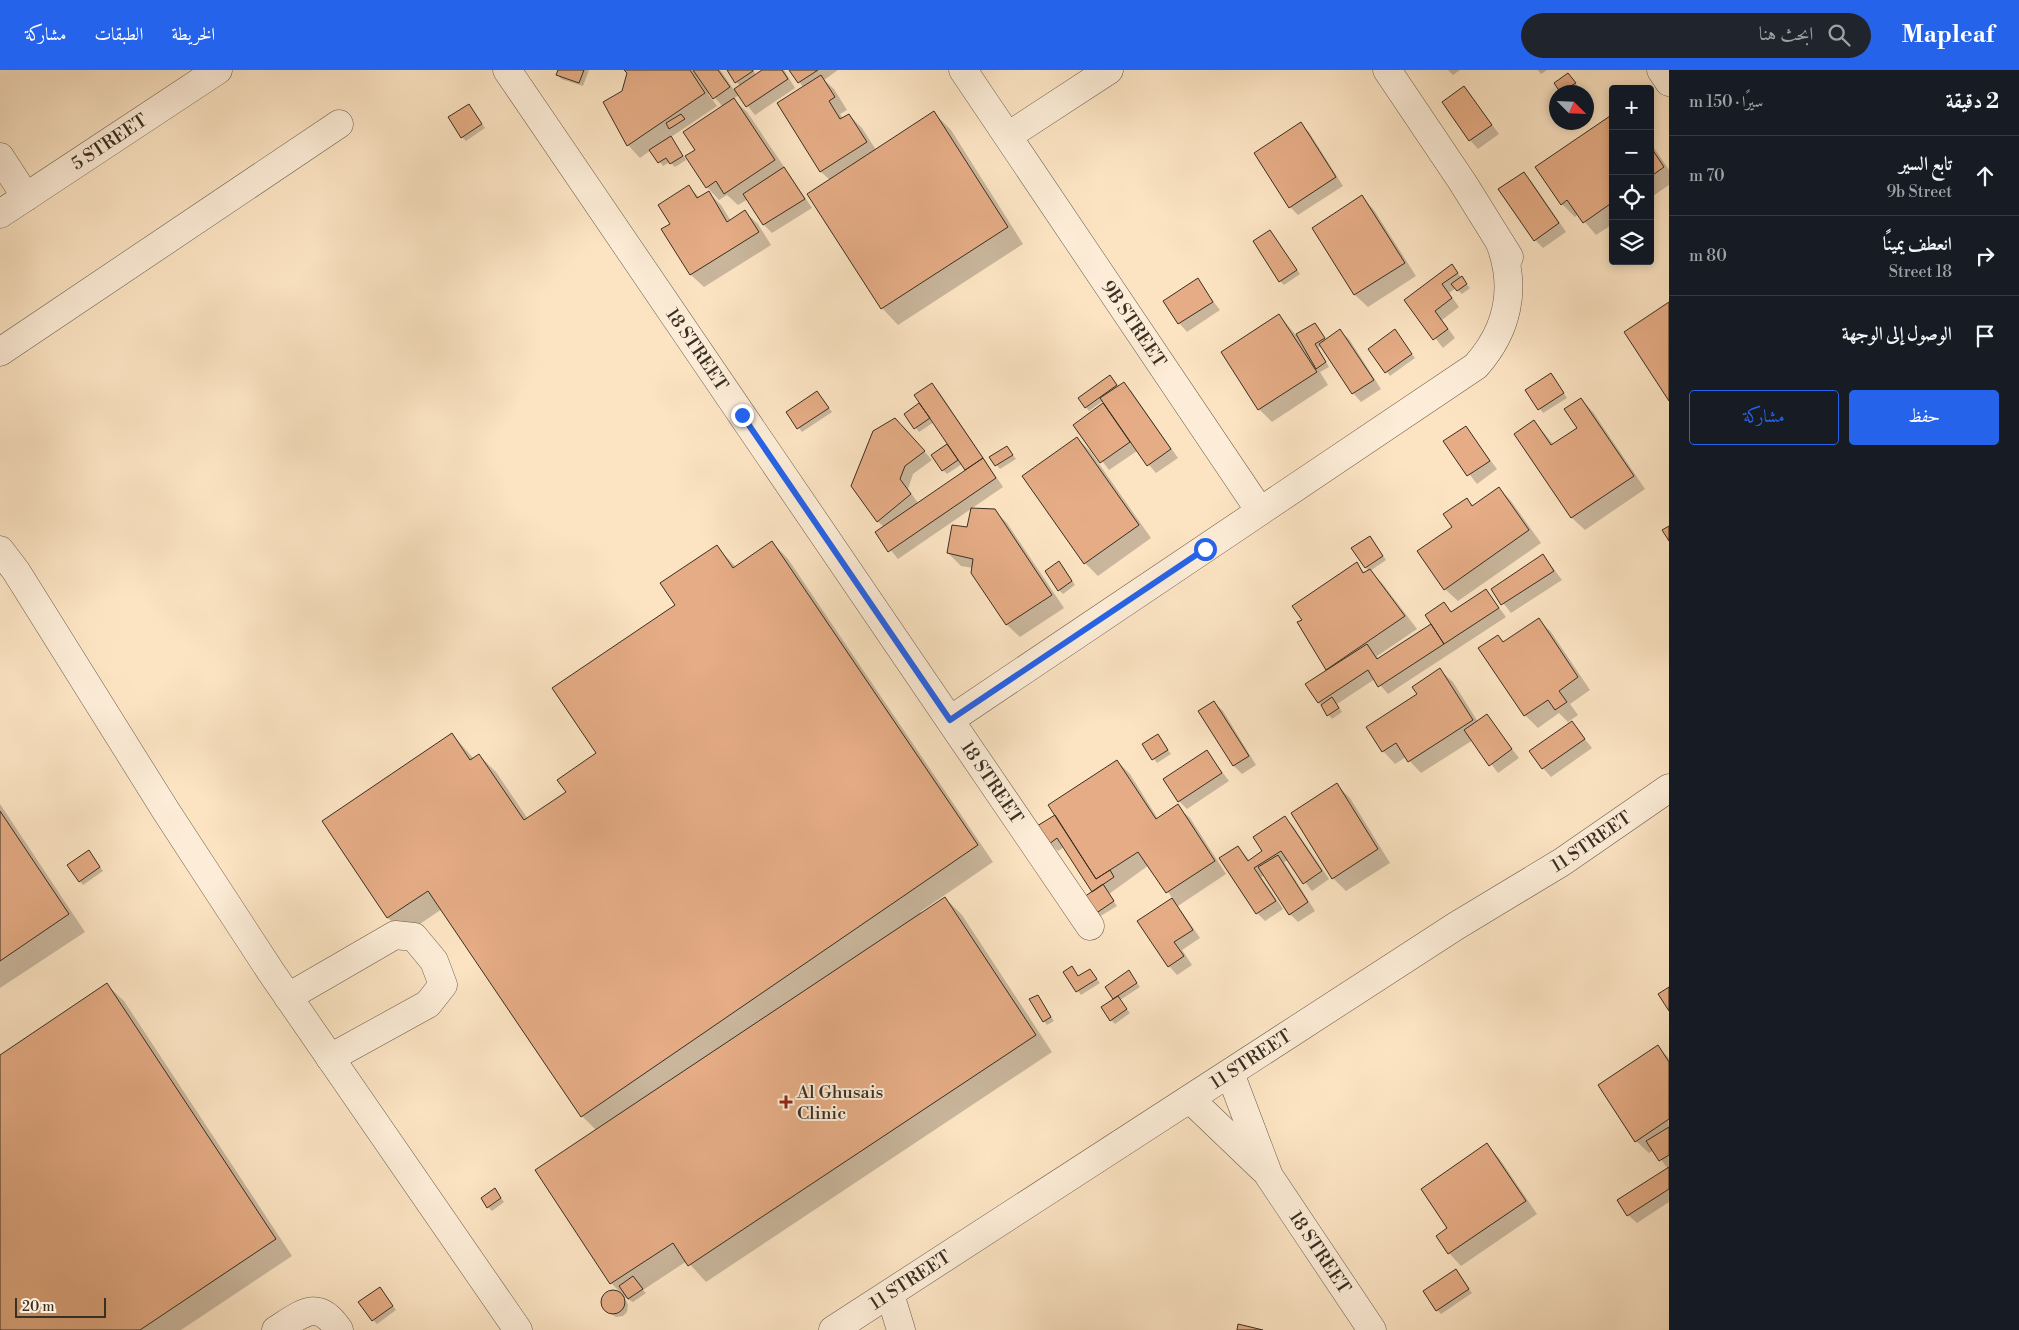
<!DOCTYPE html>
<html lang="ar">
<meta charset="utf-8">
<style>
body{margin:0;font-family:"Libre Bodoni",Amiri,serif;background:#20242c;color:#f1f3f6;direction:rtl}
.controls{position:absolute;right:15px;top:15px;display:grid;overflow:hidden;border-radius:5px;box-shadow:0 2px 8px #0003}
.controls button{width:45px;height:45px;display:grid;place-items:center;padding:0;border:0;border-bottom:1px solid #363941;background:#171b24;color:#f1f3f6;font:25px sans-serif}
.compass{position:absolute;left:1549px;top:15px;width:45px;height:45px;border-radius:50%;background:#171b24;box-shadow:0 2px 8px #0003;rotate:114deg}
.scale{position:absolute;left:15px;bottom:12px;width:91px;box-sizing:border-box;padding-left:5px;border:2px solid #392f23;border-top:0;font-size:14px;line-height:18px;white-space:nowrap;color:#392f23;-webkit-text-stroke:4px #fdedd8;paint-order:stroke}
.stop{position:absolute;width:15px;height:15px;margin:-11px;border:4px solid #2563eb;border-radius:50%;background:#fff}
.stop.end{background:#2563eb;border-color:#fff;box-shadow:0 1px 5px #0008}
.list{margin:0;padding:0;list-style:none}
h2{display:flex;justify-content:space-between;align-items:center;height:65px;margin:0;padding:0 20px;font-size:21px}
h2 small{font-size:16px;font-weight:400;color:#9ea1a6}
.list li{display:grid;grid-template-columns:32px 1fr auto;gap:15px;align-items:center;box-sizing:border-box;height:80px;padding:0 20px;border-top:1px solid #363941}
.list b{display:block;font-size:19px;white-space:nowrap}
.list p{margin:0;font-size:16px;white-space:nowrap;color:#9ea1a6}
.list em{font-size:16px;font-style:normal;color:#9ea1a6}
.actions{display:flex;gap:10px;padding:15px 20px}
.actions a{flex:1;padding:11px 0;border:1px solid #2563eb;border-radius:5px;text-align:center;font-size:18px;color:#2563eb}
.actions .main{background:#2563eb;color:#fff}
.icon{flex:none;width:28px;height:28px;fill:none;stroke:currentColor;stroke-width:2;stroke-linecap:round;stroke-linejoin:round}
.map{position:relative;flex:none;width:1669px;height:1260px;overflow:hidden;direction:ltr}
header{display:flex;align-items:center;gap:30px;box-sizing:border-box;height:70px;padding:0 25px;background:#2563eb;color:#fff}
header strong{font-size:24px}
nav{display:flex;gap:28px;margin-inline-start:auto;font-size:18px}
.search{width:350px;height:45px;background:#20242c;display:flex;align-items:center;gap:12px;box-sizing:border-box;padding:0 18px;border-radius:28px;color:#9ea1a6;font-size:19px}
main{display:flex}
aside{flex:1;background:#171b24}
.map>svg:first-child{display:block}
</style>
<header>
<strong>Mapleaf</strong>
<div class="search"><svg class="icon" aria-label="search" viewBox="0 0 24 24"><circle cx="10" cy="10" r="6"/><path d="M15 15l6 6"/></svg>ابحث هنا</div>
<nav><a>الخريطة</a><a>الطبقات</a><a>مشاركة</a></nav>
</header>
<main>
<aside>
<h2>2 دقيقة<small>سيرًا · 150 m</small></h2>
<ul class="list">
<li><svg class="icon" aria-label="ahead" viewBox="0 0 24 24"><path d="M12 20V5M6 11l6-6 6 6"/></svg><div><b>تابع السير</b><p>9b Street</p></div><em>70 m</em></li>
<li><svg class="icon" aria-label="right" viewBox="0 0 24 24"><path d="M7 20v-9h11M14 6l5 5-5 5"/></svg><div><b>انعطف يمينًا</b><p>18 Street</p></div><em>80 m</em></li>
<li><svg class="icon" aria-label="arrive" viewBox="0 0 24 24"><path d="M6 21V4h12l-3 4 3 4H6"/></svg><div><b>الوصول إلى الوجهة</b></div></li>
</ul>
<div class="actions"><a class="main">حفظ</a><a>مشاركة</a></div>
</aside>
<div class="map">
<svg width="1669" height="1260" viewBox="0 0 1669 1260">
<rect width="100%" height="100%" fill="#fce4c3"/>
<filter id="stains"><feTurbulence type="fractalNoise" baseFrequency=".004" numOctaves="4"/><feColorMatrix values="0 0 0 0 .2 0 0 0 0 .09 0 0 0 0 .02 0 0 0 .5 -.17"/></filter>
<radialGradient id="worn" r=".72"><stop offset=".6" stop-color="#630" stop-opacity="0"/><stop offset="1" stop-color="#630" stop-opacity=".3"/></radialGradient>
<path fill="#0003" d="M 559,0 L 589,0 L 583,16 L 561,9 L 558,5 Z
M 625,0 L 720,0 L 734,20 L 740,16 L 728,0 L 753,0 L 756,5 L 764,0 L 784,0 L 795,18 L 755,45 L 739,25 L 733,29 L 747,42 L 812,138 L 772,163 L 764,155 L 748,129 L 738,135 L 727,125 L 719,130 L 707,117 L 697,80 L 723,37 L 710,22 L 708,24 L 717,36 L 671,67 L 686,90 L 675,97 L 670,92 L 663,96 L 651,80 L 640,88 L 628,75 L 623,21 L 628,3 Z
M 790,0 L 838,0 L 824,10 L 834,19 L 847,40 L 840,44 L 843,49 L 849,45 L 862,58 L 876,80 L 934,43 L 951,60 L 1023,174 L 898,255 L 882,238 L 830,110 L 821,102 L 778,34 L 804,18 Z
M 1448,0 L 1460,0 L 1453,5 Z
M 1538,0 L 1547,0 L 1541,4 Z
M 1572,8 L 1578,17 L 1571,22 L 1562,22 L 1556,14 Z
M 1464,17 L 1499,64 L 1478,79 L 1470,70 Z
M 469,35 L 485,58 L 466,71 L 462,67 Z
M 1613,46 L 1613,154 L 1596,165 L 1578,144 L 1575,147 L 1562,134 Z
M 1300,54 L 1309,62 L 1343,116 L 1298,145 L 1290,137 Z
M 1650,72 L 1669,100 L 1669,115 L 1650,128 Z
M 1524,104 L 1532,112 L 1566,162 L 1543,178 L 1535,170 Z
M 689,117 L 700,128 L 709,123 L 721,135 L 731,151 L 745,142 L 758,154 L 771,175 L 704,217 L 691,205 L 663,160 L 672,155 Z
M 1362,127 L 1374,140 L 1416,206 L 1368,237 L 1355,225 L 1313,158 Z
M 1270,161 L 1300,204 L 1284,215 L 1280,211 Z
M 1452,196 L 1470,218 L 1462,224 L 1456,218 L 1449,223 L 1459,237 L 1442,250 L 1455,268 L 1443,278 L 1406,230 Z
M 1197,210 L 1220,240 L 1187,262 L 1179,253 Z
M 1279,245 L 1296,265 L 1315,254 L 1327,271 L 1340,261 L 1349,269 L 1381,319 L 1361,332 L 1353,323 L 1321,276 L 1318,278 L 1329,297 L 1320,302 L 1328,315 L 1272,352 L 1259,339 Z
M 1395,261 L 1415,288 L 1390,306 L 1370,279 Z
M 1551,304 L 1567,328 L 1543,343 L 1527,320 Z
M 1110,306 L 1119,317 L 1124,313 L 1132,322 L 1178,388 L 1156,403 L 1137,381 L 1109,400 L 1075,355 L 1105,334 L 1103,331 L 1089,341 L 1086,337 Z
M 931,314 L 940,323 L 1003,417 L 898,489 L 876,462 L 884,457 L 877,451 L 903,358 L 932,390 L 913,404 L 908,419 L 918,433 L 966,400 L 962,394 L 947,404 L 943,400 L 952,379 L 934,352 L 919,362 L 906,344 L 924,338 Z
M 817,322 L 832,342 L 802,362 L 787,342 Z
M 1581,329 L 1593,342 L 1645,419 L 1585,460 L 1572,448 L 1516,364 L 1534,351 L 1554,375 L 1579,358 Z
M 1466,358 L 1497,399 L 1477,414 L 1445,372 Z
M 1077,368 L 1090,381 L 1151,468 L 1098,506 L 1085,493 L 1024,406 Z
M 1007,377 L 1016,389 L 1000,399 L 991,388 Z
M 1499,418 L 1511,431 L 1541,473 L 1458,531 L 1445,519 L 1454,457 L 1466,429 L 1474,436 Z
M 994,440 L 1007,453 L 1064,538 L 1020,567 L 1007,555 L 972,502 L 973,498 L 961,496 L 948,483 L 968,458 Z
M 1370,467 L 1386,490 L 1370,501 L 1382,513 L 1417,559 L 1377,586 L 1378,589 L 1433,554 L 1444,534 L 1452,542 L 1486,520 L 1506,547 L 1388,624 L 1375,609 L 1337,634 L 1342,642 L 1332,649 L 1319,633 L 1328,600 L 1304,550 L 1356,494 L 1365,503 L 1369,501 L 1365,497 Z
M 772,472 L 788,489 L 993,792 L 920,842 L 922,844 L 945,828 L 962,845 L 1052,982 L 706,1212 L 687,1191 L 643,1220 L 646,1223 L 633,1232 L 624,1227 L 628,1235 L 627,1242 L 623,1246 L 616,1247 L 606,1240 L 603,1234 L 604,1228 L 608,1223 L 615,1222 L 624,1226 L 611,1213 L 537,1100 L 596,1060 L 582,1046 L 442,839 L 405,864 L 388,848 L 323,752 L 452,664 L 474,689 L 479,685 L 496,702 L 528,749 L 567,722 L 598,684 L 677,535 L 716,476 L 736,497 Z
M 1543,485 L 1562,510 L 1511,543 L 1492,519 Z
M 1063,496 L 1075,515 L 1063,524 L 1059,520 Z
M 1539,550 L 1551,562 L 1590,620 L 1570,634 L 1578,645 L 1568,652 L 1559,643 L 1538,658 L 1525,645 L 1480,579 L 1498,566 L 1505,573 Z
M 1440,600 L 1453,612 L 1478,652 L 1487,646 L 1519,688 L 1498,703 L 1473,670 L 1421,703 L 1406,687 L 1395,694 L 1383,681 Z
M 1214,632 L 1223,641 L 1256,695 L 1242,704 L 1234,696 L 1200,641 Z
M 1572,653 L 1592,678 L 1551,707 L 1543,698 Z
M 1158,666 L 1171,684 L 1157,693 L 1144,675 Z
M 1207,682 L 1229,711 L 1187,739 L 1179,731 Z
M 1117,691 L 1130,704 L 1158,749 L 1177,736 L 1190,748 L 1226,804 L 1178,836 L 1200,868 L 1182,880 L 1192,895 L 1177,905 L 1169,896 L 1139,851 L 1173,829 L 1149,795 L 1109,824 L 1117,836 L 1099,847 L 1096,843 L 1094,822 L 1064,777 L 1058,781 L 1050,773 L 1056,746 Z
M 1337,715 L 1350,728 L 1390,793 L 1346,821 L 1333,808 Z
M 0,734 L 85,862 L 0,918 Z
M 1285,748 L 1293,756 L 1329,809 L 1312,821 L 1288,790 L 1284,792 L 1315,841 L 1298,852 L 1290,844 L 1265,805 L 1261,807 L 1283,839 L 1265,851 L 1257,843 L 1238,777 L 1250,791 L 1264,781 Z
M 92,785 L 103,801 L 83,815 L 80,811 Z
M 1072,898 L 1079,907 L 1093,904 L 1100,913 L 1081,925 L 1065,903 Z
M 1129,902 L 1140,917 L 1120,930 L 1130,943 L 1115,954 L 1111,950 L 1115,930 L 1106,917 Z
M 107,915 L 124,931 L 292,1186 L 181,1260 L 0,1260 L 0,986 Z
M 1038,926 L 1054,951 L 1047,955 L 1044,951 Z
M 1658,977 L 1669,988 L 1669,1132 L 1637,1153 L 1628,1145 L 1668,1099 L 1654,1080 L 1649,1083 L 1636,1071 Z
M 1487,1075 L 1499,1088 L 1537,1144 L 1461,1196 L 1449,1183 Z
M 495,1119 L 504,1132 L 492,1141 L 488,1137 Z
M 1456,1201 L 1472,1223 L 1441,1244 L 1437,1240 Z
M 383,1222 L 396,1240 L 377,1254 L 373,1250 Z"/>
<path fill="#e5ac85" stroke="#392f23" d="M 558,0 L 584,0 L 579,13 L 556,5 Z
M 624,0 L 690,0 L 705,23 L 627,76 L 603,32 L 622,21 L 627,3 Z
M 693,0 L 718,0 L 730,17 L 713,29 Z
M 727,0 L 753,0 L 753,1 L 735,13 Z
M 762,0 L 782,0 L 788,9 L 746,37 L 734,19 Z
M 789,0 L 818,0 L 798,13 Z
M 1568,3 L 1576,13 L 1560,22 L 1554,13 Z
M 821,5 L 835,27 L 829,31 L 840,49 L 849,44 L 867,72 L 820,102 L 777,33 Z
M 1464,16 L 1492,55 L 1469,71 L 1442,32 Z
M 734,28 L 775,90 L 724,124 L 716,111 L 706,118 L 685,86 L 695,80 L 683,62 Z
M 469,34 L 482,54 L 461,68 L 448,47 Z
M 934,41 L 1008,157 L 881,239 L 807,124 Z
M 681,44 L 685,49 L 669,59 L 666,53 Z
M 1613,44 L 1613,132 L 1583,153 L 1567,130 L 1561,135 L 1535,97 Z
M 1301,52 L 1336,107 L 1289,138 L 1254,83 Z
M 671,66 L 683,86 L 670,94 L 666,88 L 658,93 L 649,80 Z
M 1650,76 L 1664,97 L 1650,107 Z
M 784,97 L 805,129 L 763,155 L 743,124 Z
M 1524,102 L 1559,153 L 1534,171 L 1498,119 Z
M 689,115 L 697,128 L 709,121 L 727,152 L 745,140 L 759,162 L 690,205 L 661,159 L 670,154 L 658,135 Z
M 1362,125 L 1405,193 L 1354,225 L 1312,158 Z
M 1270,160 L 1297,200 L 1279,212 L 1253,171 Z
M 1452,194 L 1458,203 L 1442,214 L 1452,228 L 1435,241 L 1448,259 L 1433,270 L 1404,230 Z
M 1462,206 L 1467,214 L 1457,221 L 1451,214 Z
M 1198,208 L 1213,232 L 1178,254 L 1163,231 Z
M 1669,232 L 1669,331 L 1624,262 Z
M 1279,244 L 1317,302 L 1258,340 L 1221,282 Z
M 1315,253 L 1325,268 L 1315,274 L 1326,292 L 1316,299 L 1296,264 Z
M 1340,259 L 1374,310 L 1352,324 L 1319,274 Z
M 1395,259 L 1412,284 L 1385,303 L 1368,279 Z
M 1551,303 L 1564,323 L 1538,340 L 1525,320 Z
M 1110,305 L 1117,315 L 1085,338 L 1078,328 Z
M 1124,312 L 1171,379 L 1147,396 L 1100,328 Z
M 932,313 L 983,388 L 965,400 L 914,325 Z
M 817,321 L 829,338 L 797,359 L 786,342 Z
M 1581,328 L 1634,406 L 1571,448 L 1514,364 L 1534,350 L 1551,375 L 1577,358 L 1564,339 Z
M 919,333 L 930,348 L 914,359 L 904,344 Z
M 1103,333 L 1130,372 L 1100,393 L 1073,355 Z
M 895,348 L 925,381 L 905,396 L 900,409 L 911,424 L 877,452 L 851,416 L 873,361 Z
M 1466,356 L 1490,391 L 1467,406 L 1443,371 Z
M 1077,367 L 1139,455 L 1084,494 L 1022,406 Z
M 947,374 L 958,390 L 942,401 L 931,385 Z
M 1007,376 L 1013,385 L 995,396 L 989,387 Z
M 983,388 L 996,408 L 888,482 L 875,462 Z
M 1499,417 L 1529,460 L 1444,520 L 1417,481 L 1452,457 L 1443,444 L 1467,428 L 1472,436 Z
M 971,438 L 995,439 L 1052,525 L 1006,555 L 971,503 L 973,489 L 947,483 L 952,455 L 967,457 Z
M 1669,456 L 1669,471 L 1662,460 Z
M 1370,466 L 1383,486 L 1365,498 L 1351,478 Z
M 772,471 L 978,775 L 581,1047 L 428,821 L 387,848 L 322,751 L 452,663 L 470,690 L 479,684 L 524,750 L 566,722 L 557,710 L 596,683 L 552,618 L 675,535 L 660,513 L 717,475 L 733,498 Z
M 1543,484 L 1554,501 L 1501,535 L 1491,519 Z
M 1059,491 L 1072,511 L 1058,521 L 1045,501 Z
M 1357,492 L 1363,503 L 1370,499 L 1405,546 L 1326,600 L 1297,552 L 1302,550 L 1292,536 Z
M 1486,519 L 1499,538 L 1444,574 L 1425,545 L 1444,532 L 1451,542 Z
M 1539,548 L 1578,607 L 1559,621 L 1567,632 L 1555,640 L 1548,630 L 1524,646 L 1478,578 L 1498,565 L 1503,572 Z
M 1431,554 L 1444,574 L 1378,617 L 1368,600 L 1318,633 L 1305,614 L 1367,574 L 1377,589 Z
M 1440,598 L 1473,650 L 1408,692 L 1396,673 L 1382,682 L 1366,657 L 1417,624 L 1412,617 Z
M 1332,627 L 1339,638 L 1327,646 L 1321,635 Z
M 1214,631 L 1249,686 L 1233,696 L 1198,641 Z
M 1487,644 L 1512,679 L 1489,696 L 1464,660 Z
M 1572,651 L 1585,669 L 1542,699 L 1529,681 Z
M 1158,664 L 1168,680 L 1152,690 L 1142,674 Z
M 1207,680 L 1222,703 L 1178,732 L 1163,709 Z
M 1117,690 L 1156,749 L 1178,734 L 1215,791 L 1166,823 L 1138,782 L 1096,809 L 1048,735 Z
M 1337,713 L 1378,779 L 1332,809 L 1291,743 Z
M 0,741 L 69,844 L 0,891 Z
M 1055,745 L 1096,809 L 1110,800 L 1114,807 L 1092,822 L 1057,768 L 1049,774 L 1037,756 Z
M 1285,746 L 1322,801 L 1303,814 L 1281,781 L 1254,798 L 1276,831 L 1256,844 L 1219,788 L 1238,776 L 1248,791 L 1262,781 L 1253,767 Z
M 89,780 L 100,797 L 79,812 L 67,795 Z
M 1278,785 L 1308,832 L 1289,845 L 1258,797 Z
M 1103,814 L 1114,831 L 1095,844 L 1084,827 Z
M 945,827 L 1036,965 L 688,1196 L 673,1173 L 610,1214 L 535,1100 Z
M 1172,828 L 1193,860 L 1174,872 L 1184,886 L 1168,897 L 1137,851 Z
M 1072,896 L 1078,906 L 1090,899 L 1097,909 L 1076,922 L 1063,902 Z
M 1129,900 L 1137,913 L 1113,929 L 1105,917 Z
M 107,913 L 276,1169 L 140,1260 L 0,1260 L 0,985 Z
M 1669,917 L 1669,941 L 1658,924 Z
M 1038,925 L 1051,947 L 1043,952 L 1029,929 Z
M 1118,926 L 1127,939 L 1110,951 L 1101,937 Z
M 1658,975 L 1669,992 L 1669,1049 L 1635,1072 L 1598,1015 Z
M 1669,1057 L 1669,1085 L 1659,1091 L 1646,1071 Z
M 1487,1073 L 1526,1131 L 1448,1184 L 1436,1166 L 1447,1158 L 1421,1119 Z
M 1669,1097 L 1669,1119 L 1627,1146 L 1617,1130 Z
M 495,1118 L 501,1128 L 487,1138 L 481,1128 Z
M 1456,1199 L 1469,1219 L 1436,1241 L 1423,1221 Z
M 633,1206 L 643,1219 L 628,1229 L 619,1216 Z
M 380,1217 L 393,1236 L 372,1251 L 358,1232 Z
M601 1232a12 12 0 1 1 24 0a12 12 0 1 1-24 0Z
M 1238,1254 L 1263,1260 L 1237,1260 Z"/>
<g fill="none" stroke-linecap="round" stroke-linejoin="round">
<defs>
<g id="minor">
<path id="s1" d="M 507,0 L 1090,856"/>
<path id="s2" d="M 963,0 L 1260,441"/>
<path d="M 1387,0 L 1463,113 L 1509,187"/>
<path d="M 1661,0 L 1669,12"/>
<path d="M 1008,66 L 1109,0"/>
<path d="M 0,87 L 26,127"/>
<path id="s3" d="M 0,144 L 218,0"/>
<path d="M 0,282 L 339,54"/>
<path d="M 0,480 L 16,501 L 166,741 L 271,902 L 518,1260"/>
<path d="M 950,650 L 1476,296 C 1508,260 1517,218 1500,173"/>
<path d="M 288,927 L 395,865 L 414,867 L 434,891 L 443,915 L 428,934 L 330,988"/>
<path id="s4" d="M 1230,1003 L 1269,1106 L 1372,1260"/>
<path d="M 1190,1029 L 1263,1099"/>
<path d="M 890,1224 L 901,1260"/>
<path d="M 276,1260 C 303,1243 318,1228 339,1260"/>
<path id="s5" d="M 833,1260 L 1456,856 L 1562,792 L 1669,718"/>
</g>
</defs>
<use href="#minor" stroke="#6a5c4b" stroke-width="29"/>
<use href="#minor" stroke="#fdedd8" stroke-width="28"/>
</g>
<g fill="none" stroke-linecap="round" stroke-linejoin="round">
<path stroke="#2563eb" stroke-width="6" d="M 742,345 L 950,650 L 1205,479"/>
</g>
<path fill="#8f2418" stroke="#fdedd8" stroke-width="2" d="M783.5 1024.5h5v5h5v5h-5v5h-5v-5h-5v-5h5z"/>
<g text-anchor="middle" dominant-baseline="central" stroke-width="4" stroke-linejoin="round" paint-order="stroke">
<g font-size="18" fill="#392f23" stroke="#fdedd8">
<text stroke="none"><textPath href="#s3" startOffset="131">5 STREET</textPath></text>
<text stroke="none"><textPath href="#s2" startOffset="306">9B STREET</textPath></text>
<text stroke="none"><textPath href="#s1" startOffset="338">18 STREET</textPath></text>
<text stroke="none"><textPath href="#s1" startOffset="862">18 STREET</textPath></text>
<text stroke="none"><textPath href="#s5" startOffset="902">11 STREET</textPath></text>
<text stroke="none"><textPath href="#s5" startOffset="498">11 STREET</textPath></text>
<text stroke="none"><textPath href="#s4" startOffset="202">18 STREET</textPath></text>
<text stroke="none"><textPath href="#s5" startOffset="92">11 STREET</textPath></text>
</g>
<g font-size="18" fill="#392f23" stroke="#fdedd8" text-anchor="start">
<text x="797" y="1022">Al Ghusais<tspan x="797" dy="21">Clinic</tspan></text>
</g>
</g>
<rect width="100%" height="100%" filter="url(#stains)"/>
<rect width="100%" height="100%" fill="url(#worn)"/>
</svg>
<div class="controls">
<button>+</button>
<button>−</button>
<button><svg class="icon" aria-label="locate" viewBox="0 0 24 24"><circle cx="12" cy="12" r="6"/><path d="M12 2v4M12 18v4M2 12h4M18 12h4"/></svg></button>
<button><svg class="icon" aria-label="layers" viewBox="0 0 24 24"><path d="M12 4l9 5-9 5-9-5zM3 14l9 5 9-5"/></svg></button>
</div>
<svg class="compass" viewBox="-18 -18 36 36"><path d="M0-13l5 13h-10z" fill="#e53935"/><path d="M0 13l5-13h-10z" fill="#9ea1a6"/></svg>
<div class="scale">20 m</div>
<div class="stop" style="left:1205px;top:479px"></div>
<div class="stop end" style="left:742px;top:345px"></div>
</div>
</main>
